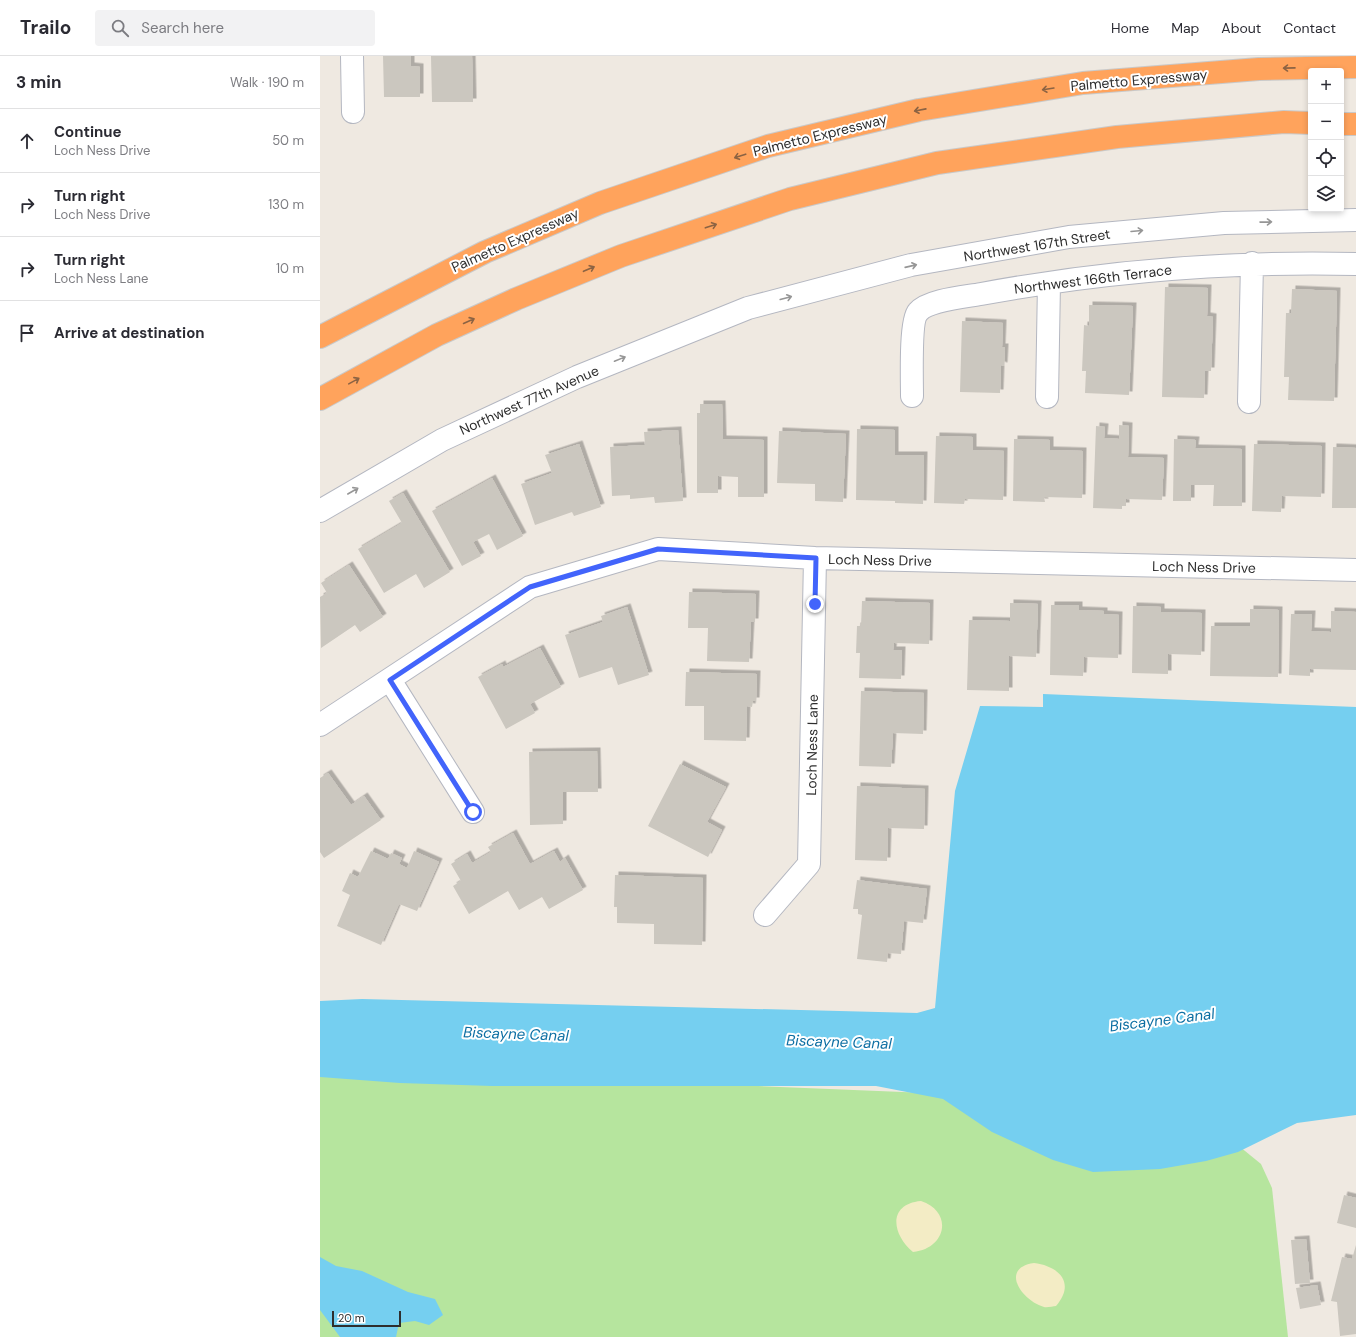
<!DOCTYPE html>
<meta charset="utf-8">
<style>
body{margin:0;font-family:"DM Sans",sans-serif;background:#f2f2f3;color:#2b2b33}
.controls{position:absolute;right:12px;top:12px;display:grid;overflow:hidden;border-radius:4px;box-shadow:0 2px 6px #0003}
.controls button{width:36px;height:36px;display:grid;place-items:center;padding:0;border:0;border-bottom:1px solid #e1e1e2;background:#fff;color:#2b2b33;font:20px sans-serif}
.scale{position:absolute;left:12px;bottom:10px;width:69px;box-sizing:border-box;padding-left:4px;border:2px solid #2e2e2e;border-top:0;font-size:11px;line-height:14px;white-space:nowrap;color:#2e2e2e;-webkit-text-stroke:3px #fff;paint-order:stroke}
.stop{position:absolute;width:12px;height:12px;margin:-9px;border:3px solid #4264fb;border-radius:50%;background:#fff}
.stop.end{background:#4264fb;border-color:#fff;box-shadow:0 1px 4px #0008}
.list{margin:0;padding:0;list-style:none}
h2{display:flex;justify-content:space-between;align-items:center;height:52px;margin:0;padding:0 16px;font-size:17px}
h2 small{font-size:13px;font-weight:400;color:#7c7c81}
.list li{display:grid;grid-template-columns:26px 1fr auto;gap:12px;align-items:center;box-sizing:border-box;height:64px;padding:0 16px;border-top:1px solid #e1e1e2}
.list b{display:block;font-size:15px;white-space:nowrap}
.list p{margin:0;font-size:13px;white-space:nowrap;color:#7c7c81}
.list em{font-size:13px;font-style:normal;color:#7c7c81}
.icon{flex:none;width:22px;height:22px;fill:none;stroke:currentColor;stroke-width:2;stroke-linecap:round;stroke-linejoin:round}
.map{position:relative;flex:none;width:1036px;height:1281px;overflow:hidden}
header{display:flex;align-items:center;gap:24px;box-sizing:border-box;height:56px;padding:0 20px;background:#fff;border-bottom:1px solid #e1e1e2}
header strong{font-size:19px}
nav{display:flex;gap:22px;margin-inline-start:auto;font-size:14px}
.search{width:280px;height:36px;background:#f2f2f3;display:flex;align-items:center;gap:10px;box-sizing:border-box;padding:0 14px;border-radius:4px;color:#7c7c81;font-size:15px}
main{display:flex}
aside{flex:1;background:#fff}
.map>svg:first-child{display:block}
</style>
<header>
<strong>Trailo</strong>
<div class="search"><svg class="icon" aria-label="search" viewBox="0 0 24 24"><circle cx="10" cy="10" r="6"/><path d="M15 15l6 6"/></svg>Search here</div>
<nav><a>Home</a><a>Map</a><a>About</a><a>Contact</a></nav>
</header>
<main>
<aside>
<h2>3 min<small>Walk · 190 m</small></h2>
<ul class="list">
<li><svg class="icon" aria-label="ahead" viewBox="0 0 24 24"><path d="M12 20V5M6 11l6-6 6 6"/></svg><div><b>Continue</b><p>Loch Ness Drive</p></div><em>50 m</em></li>
<li><svg class="icon" aria-label="right" viewBox="0 0 24 24"><path d="M7 20v-9h11M14 6l5 5-5 5"/></svg><div><b>Turn right</b><p>Loch Ness Drive</p></div><em>130 m</em></li>
<li><svg class="icon" aria-label="right" viewBox="0 0 24 24"><path d="M7 20v-9h11M14 6l5 5-5 5"/></svg><div><b>Turn right</b><p>Loch Ness Lane</p></div><em>10 m</em></li>
<li><svg class="icon" aria-label="arrive" viewBox="0 0 24 24"><path d="M6 21V4h12l-3 4 3 4H6"/></svg><div><b>Arrive at destination</b></div></li>
</ul>
</aside>
<div class="map">
<svg width="1036" height="1281" viewBox="0 0 1036 1281">
<defs>
<filter id="shadow"><feDropShadow dx="3.5" dy="-3.5" stdDeviation="0" flood-color="#0004"/></filter>
</defs>
<rect width="100%" height="100%" fill="#efe9e1"/>
<path fill="#b6e59e" d="M 0,1012 L 656,1039 L 903,1077 L 941,1108 L 952,1132 L 968,1281 L 0,1281 Z"/>
<path fill="#f3ecc5" d="M 601,1145 C 634,1156 626,1193 593,1196 C 572,1179 567,1148 601,1145 Z
M 714,1207 C 739,1210 756,1227 736,1250 C 733,1250 727,1252 724,1251 C 702,1245 679,1212 714,1207 Z"/>
<path fill="#75cff0" d="M 723,638 L 1036,651 L 1036,1059 L 977,1067 L 918,1096 L 886,1105 L 840,1113 L 773,1116 L 733,1104 L 672,1076 L 623,1043 L 556,1030 L 172,1030 L 80,1027 L 0,1021 L 0,945 L 42,943 L 597,957 L 615,952 L 635,735 L 660,650 L 723,651 Z
M 0,1201 L 16,1210 L 42,1215 L 88,1236 L 115,1243 L 123,1259 L 109,1269 L 95,1265 L 79,1267 L 76,1281 L 20,1281 L 0,1254 Z"/>
<path fill="#cbc7bf" filter="url(#shadow)" d="M 63,0 L 91,0 L 91,10 L 100,11 L 100,41 L 64,41 Z
M 111,0 L 152,0 L 153,46 L 112,46 Z
M 845,231 L 888,232 L 887,260 L 893,261 L 891,315 L 885,315 L 884,342 L 842,341 Z
M 972,233 L 1017,235 L 1014,345 L 968,344 L 969,321 L 964,321 L 966,257 L 971,257 Z
M 769,249 L 813,250 L 809,339 L 765,337 L 766,315 L 762,315 L 764,269 L 769,270 Z
M 642,265 L 683,267 L 682,291 L 685,291 L 684,310 L 681,309 L 680,337 L 640,336 Z
M 380,348 L 402,348 L 403,383 L 444,384 L 444,441 L 418,441 L 418,421 L 398,420 L 398,437 L 377,437 L 377,357 L 380,357 Z
M 799,369 L 809,370 L 808,401 L 844,402 L 842,444 L 806,443 L 806,450 L 802,450 L 802,453 L 773,452 L 776,370 L 785,371 L 784,382 L 799,383 Z
M 537,373 L 575,374 L 575,399 L 604,399 L 603,448 L 575,447 L 575,445 L 536,444 Z
M 358,374 L 363,445 L 335,447 L 334,441 L 310,443 L 310,439 L 292,440 L 290,391 L 325,389 L 324,376 Z
M 459,375 L 526,378 L 523,446 L 495,445 L 495,428 L 457,427 Z
M 616,380 L 653,381 L 653,394 L 684,395 L 683,444 L 645,443 L 644,448 L 614,447 Z
M 694,383 L 730,384 L 730,394 L 763,395 L 762,442 L 724,441 L 725,446 L 693,445 Z
M 854,383 L 876,384 L 875,392 L 922,393 L 922,450 L 893,450 L 894,429 L 871,429 L 871,445 L 853,445 Z
M 259,388 L 281,451 L 254,460 L 252,456 L 215,469 L 201,428 L 232,417 L 225,399 Z
M 934,388 L 1002,390 L 1001,441 L 962,440 L 961,456 L 932,455 Z
M 1013,391 L 1036,392 L 1036,452 L 1012,452 Z
M 172,422 L 203,480 L 177,494 L 169,478 L 153,486 L 161,500 L 142,510 L 112,455 Z
M 83,437 L 130,516 L 104,532 L 96,518 L 64,537 L 38,493 L 82,467 L 69,445 Z
M 29,509 L 63,561 L 40,576 L 35,569 L 1,592 L 0,541 L 7,537 L 1,527 Z
M 369,536 L 436,538 L 435,566 L 431,566 L 429,606 L 387,605 L 388,572 L 368,572 Z
M 542,545 L 610,547 L 609,588 L 574,587 L 573,594 L 582,594 L 581,623 L 539,622 L 540,597 L 536,597 L 537,570 L 541,570 Z
M 690,547 L 718,548 L 716,601 L 689,600 L 689,635 L 647,634 L 649,564 L 690,565 Z
M 731,549 L 759,549 L 759,554 L 784,555 L 784,558 L 799,559 L 798,602 L 764,601 L 763,620 L 730,619 Z
M 813,550 L 841,551 L 841,556 L 882,557 L 881,599 L 848,598 L 848,618 L 812,617 Z
M 307,551 L 329,619 L 298,629 L 292,611 L 259,622 L 245,579 L 283,566 L 281,560 Z
M 930,553 L 959,554 L 958,621 L 890,620 L 891,570 L 930,570 Z
M 1011,555 L 1036,556 L 1036,614 L 990,613 L 990,620 L 969,619 L 971,558 L 992,558 L 991,575 L 1011,576 Z
M 220,592 L 241,631 L 210,648 L 215,657 L 186,673 L 158,621 L 182,608 L 183,611 Z
M 366,616 L 437,618 L 436,645 L 433,645 L 432,651 L 427,650 L 426,685 L 384,684 L 384,650 L 365,650 Z
M 541,635 L 604,637 L 603,678 L 573,677 L 571,711 L 539,710 Z
M 277,695 L 278,736 L 243,736 L 243,768 L 210,769 L 209,696 Z
M 360,708 L 406,731 L 387,766 L 402,774 L 388,801 L 328,770 Z
M 8,717 L 31,749 L 44,740 L 61,764 L 4,802 L 0,796 L 0,722 Z
M 537,730 L 605,733 L 604,773 L 568,772 L 567,805 L 535,804 Z
M 193,777 L 210,808 L 234,795 L 240,806 L 245,802 L 263,834 L 229,853 L 222,841 L 199,854 L 188,835 L 149,858 L 133,830 L 141,825 L 131,808 L 147,798 L 152,807 L 171,796 L 168,791 Z
M 51,795 L 68,803 L 71,797 L 82,802 L 79,808 L 87,812 L 94,795 L 119,806 L 97,855 L 79,848 L 61,889 L 17,870 L 30,839 L 22,835 L 30,817 L 38,821 Z
M 295,819 L 383,822 L 382,889 L 334,888 L 334,868 L 297,867 L 297,851 L 294,851 Z
M 537,824 L 607,833 L 603,867 L 584,865 L 581,898 L 568,897 L 567,906 L 537,903 L 542,859 L 538,858 L 538,853 L 533,853 Z
M 1024,1139 L 1036,1142 L 1036,1172 L 1017,1167 Z
M 986,1183 L 990,1227 L 975,1228 L 971,1184 Z
M 1036,1189 L 1036,1278 L 1020,1280 L 1017,1246 L 1011,1245 L 1022,1201 L 1032,1203 Z
M 997,1229 L 1001,1249 L 980,1253 L 976,1232 Z"/>
<g fill="none" stroke-linecap="round" stroke-linejoin="round">
<defs>
<path id="street" d="M 32,0 L 33,56
M 592,340 C 592,325 590,265 598,256 C 608,244 644,241 661,238 C 785,215 910,205 1036,208
M 727,341 L 729,227
M 929,346 L 932,207
M 70,624 L 153,756
M 0,669 L 210,531 L 338,493 L 495,502 L 1036,514
M 445,859 L 489,808 L 495,502"/>
<path id="secondary" d="M 0,455 L 122,384 L 257,321 L 428,252 L 591,209 L 749,181 L 904,167 L 1036,164"/>
<path id="highway" d="M 1021,68 L 1036,68
M 0,281 L 165,196 L 280,147 L 448,90 L 599,54 L 763,27 L 939,13 L 1036,11
M 0,343 L 117,279 L 196,243 L 301,200 L 470,143 L 617,107 L 797,81 L 964,66 L 991,67"/>
</defs>
<use href="#street" stroke="#b4b7c1" stroke-width="24"/>
<use href="#secondary" stroke="#b4b7c1" stroke-width="24"/>
<use href="#highway" stroke="#c9c9c9" stroke-width="24"/>
<use href="#street" stroke="#fff" stroke-width="22"/>
<use href="#secondary" stroke="#fff" stroke-width="22"/>
<use href="#highway" stroke="#ffa35c" stroke-width="22"/>
</g>
<defs><path id="oneway-shaft" d="M-6 0H5M1.5-3L5.5 0L1.5 3" fill="none" stroke-width="1.6" stroke-linecap="round" stroke-linejoin="round"/></defs>
<g stroke="#8c6343">
<use href="#oneway-shaft" transform="translate(969 12) rotate(179)"/>
<use href="#oneway-shaft" transform="translate(728 33) rotate(171)"/>
<use href="#oneway-shaft" transform="translate(600 54) rotate(169)"/>
<use href="#oneway-shaft" transform="translate(420 100) rotate(162)"/>
<use href="#oneway-shaft" transform="translate(391 170) rotate(-18)"/>
<use href="#oneway-shaft" transform="translate(269 213) rotate(-23)"/>
<use href="#oneway-shaft" transform="translate(149 265) rotate(-24)"/>
<use href="#oneway-shaft" transform="translate(34 325) rotate(-29)"/>
</g>
<g stroke="#969696">
<use href="#oneway-shaft" transform="translate(946 166) rotate(-1)"/>
<use href="#oneway-shaft" transform="translate(817 175) rotate(-5)"/>
<use href="#oneway-shaft" transform="translate(591 210) rotate(-13)"/>
<use href="#oneway-shaft" transform="translate(466 242) rotate(-15)"/>
<use href="#oneway-shaft" transform="translate(300 303) rotate(-22)"/>
<use href="#oneway-shaft" transform="translate(33 435) rotate(-30)"/>
</g>
<g fill="none" stroke-linecap="round" stroke-linejoin="round">
<path stroke="#4264fb" stroke-width="5" d="M 153,756 L 70,624 L 210,531 L 338,493 L 496,502 L 495,548"/>
</g>
<g text-anchor="middle" dominant-baseline="central" stroke-width="4" stroke-linejoin="round" paint-order="stroke">
<g font-size="14" fill="#2e2e2e" stroke="#fff">
<text transform="translate(819 24) rotate(-5)">Palmetto Expressway</text>
<text transform="translate(500 79) rotate(-14)">Palmetto Expressway</text>
<text transform="translate(195 184) rotate(-24)">Palmetto Expressway</text>
<text transform="translate(717 189) rotate(-9)">Northwest 167th Street</text>
<text transform="translate(773 223) rotate(-7)">Northwest 166th Terrace</text>
<text transform="translate(209 344) rotate(-24)">Northwest 77th Avenue</text>
<text transform="translate(560 504) rotate(1)">Loch Ness Drive</text>
<text transform="translate(884 511) rotate(1)">Loch Ness Drive</text>
<text transform="translate(492 689) rotate(-89)">Loch Ness Lane</text>
</g>
<g font-size="15" font-style="italic" fill="#0d6fa3" stroke="#fff">
<text transform="translate(842 964) rotate(-7)">Biscayne Canal</text>
<text transform="translate(196 978) rotate(2)">Biscayne Canal</text>
<text transform="translate(519 986) rotate(2)">Biscayne Canal</text>
</g>
</g>
</svg>
<div class="controls">
<button>+</button>
<button>−</button>
<button><svg class="icon" aria-label="locate" viewBox="0 0 24 24"><circle cx="12" cy="12" r="6"/><path d="M12 2v4M12 18v4M2 12h4M18 12h4"/></svg></button>
<button><svg class="icon" aria-label="layers" viewBox="0 0 24 24"><path d="M12 4l9 5-9 5-9-5zM3 14l9 5 9-5"/></svg></button>
</div>
<div class="scale">20 m</div>
<div class="stop" style="left:153px;top:756px"></div>
<div class="stop end" style="left:495px;top:548px"></div>
</div>
</main>
